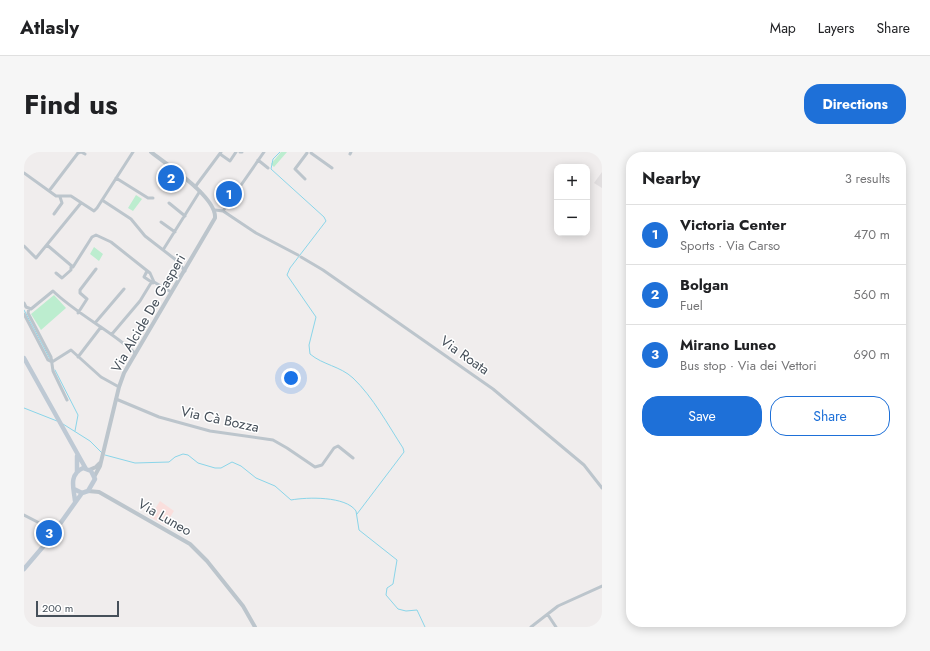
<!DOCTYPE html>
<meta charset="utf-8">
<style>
body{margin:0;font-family:Jost,sans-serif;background:#f6f6f6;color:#202124}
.controls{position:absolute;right:12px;top:12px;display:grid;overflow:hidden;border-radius:8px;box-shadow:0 2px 10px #0003}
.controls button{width:36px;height:36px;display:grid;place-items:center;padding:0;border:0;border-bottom:1px solid #e0e0e0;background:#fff;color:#202124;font:20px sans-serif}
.scale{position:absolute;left:12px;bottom:10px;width:83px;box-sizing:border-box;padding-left:4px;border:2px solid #46505a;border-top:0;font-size:11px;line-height:14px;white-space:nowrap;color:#46505a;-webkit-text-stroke:3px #fff;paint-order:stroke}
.you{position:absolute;left:267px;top:226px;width:14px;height:14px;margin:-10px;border:3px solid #fff;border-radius:50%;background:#1a73e8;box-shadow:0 0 0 6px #1a73e833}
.badge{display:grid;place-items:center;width:26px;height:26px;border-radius:50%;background:#1e70d8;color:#fff;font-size:13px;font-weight:700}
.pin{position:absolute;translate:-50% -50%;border:2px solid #fff;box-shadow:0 1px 4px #0006}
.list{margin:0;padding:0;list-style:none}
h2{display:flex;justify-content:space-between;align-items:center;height:52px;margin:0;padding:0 16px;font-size:17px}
h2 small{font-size:13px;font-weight:400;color:#757577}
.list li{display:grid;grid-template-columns:26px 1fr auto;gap:12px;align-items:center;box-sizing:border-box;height:60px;padding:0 16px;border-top:1px solid #e0e0e0}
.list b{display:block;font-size:15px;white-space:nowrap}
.list p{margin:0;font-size:13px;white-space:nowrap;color:#757577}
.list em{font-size:13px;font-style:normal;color:#757577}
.actions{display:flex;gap:8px;padding:12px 16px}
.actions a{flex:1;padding:9px 0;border:1px solid #1e70d8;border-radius:16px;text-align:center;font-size:14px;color:#1e70d8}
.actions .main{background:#1e70d8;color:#fff}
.map{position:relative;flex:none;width:578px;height:475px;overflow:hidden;border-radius:16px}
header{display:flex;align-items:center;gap:24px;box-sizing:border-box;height:56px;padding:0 20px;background:#fff;border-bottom:1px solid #e0e0e0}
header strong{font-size:19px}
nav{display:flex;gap:22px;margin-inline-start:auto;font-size:14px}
.intro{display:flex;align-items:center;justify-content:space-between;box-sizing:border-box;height:96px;padding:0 24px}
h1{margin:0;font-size:28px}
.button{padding:10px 18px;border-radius:16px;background:#1e70d8;color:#fff;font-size:14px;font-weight:700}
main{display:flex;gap:24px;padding:0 24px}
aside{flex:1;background:#fff;border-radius:16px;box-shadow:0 2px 10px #0003}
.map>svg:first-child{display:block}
</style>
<header>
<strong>Atlasly</strong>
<nav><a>Map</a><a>Layers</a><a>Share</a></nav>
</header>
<div class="intro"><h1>Find us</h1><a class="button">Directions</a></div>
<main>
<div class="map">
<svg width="578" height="475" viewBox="0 0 578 475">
<rect width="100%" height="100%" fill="#f0eded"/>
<path fill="#e1dedf" d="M 578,20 L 578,36 L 570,31 Z"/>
<path fill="#fadfdd" d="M 136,349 L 150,359 L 141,373 L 126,365 Z"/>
<path fill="#bcedcf" d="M 257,0 L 263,0 L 250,15 L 247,12 Z
M 112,43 L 118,47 L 109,59 L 104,56 Z
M 70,95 L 79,102 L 75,109 L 66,102 Z
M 30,143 L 42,156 L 17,178 L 7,162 Z"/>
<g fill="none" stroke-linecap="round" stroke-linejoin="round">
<path stroke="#8ad5e9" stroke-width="1" d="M 256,0 L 249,7 L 247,17 L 300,65 L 302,69 L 266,116 L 263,123 L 292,165 L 285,193 L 286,202 C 299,213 316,214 329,226 C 349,245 364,273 379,296 L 380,300 L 333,362
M 0,158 L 26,207
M 31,218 L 54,263 L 51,279
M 0,256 L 33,269
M 39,272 L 66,289 L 78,301
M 81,303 L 111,311 L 145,310 L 151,305 L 159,302 L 164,303 L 174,311 L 191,316 L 197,316 L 208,310 L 217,314 L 232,326 L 251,334 L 267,348 C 283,345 322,344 332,359 L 335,378 L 373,408 L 369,432 L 363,436 L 362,443 L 374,457 L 382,459 L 393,458 L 401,475"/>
<path stroke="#bcc5cc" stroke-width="3" d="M 216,0 L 218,0
M 287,1 L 308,16
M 196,2 L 206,9 L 212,0
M 326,2 L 327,0
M 234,8 L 244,16
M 0,21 L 32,44 L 47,44 L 70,59 L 73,56 L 109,0
M 92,26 L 124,46 L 129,46
M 281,27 L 271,17 L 283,1
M 171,35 L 197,0
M 25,39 L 54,1 L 57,0 L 61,2
M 78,48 L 107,67 L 121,84 L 152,108 L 161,119
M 145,51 L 161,64
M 191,58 L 199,59 L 232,81 L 274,103
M 199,59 L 240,0
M 30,62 L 38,51 L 36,45
M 137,70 L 151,80
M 23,93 L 49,115 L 68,85 L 72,83 L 87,90 L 126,121 L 130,130 L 147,140
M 0,94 L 12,106 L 57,51
M 139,98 L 176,39
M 277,105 L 299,118 L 469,237 L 560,313 L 578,336
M 123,119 L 120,125 L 129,131
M 32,121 L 38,126 L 47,118 L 47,115
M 0,151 L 2,155 L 7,157 L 29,139 C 54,163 86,178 111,201
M 5,156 L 4,161 L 27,205 L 29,219 L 43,248
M 54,161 L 63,147 L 56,141 L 56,138 L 72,117
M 0,162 L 24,208 L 28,210
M 71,171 L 100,137
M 88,182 L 116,149 L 127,131
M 54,205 L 77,175
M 28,210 L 47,198 L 77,225 L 95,235
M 92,247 L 135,265 L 186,279 L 249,288 L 263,296 L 291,315 L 298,313 L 310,296 L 314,294 L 329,306
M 0,363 L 31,379
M 524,463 L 532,475
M 507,475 L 534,454 L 578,434"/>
<path stroke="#bcc5cc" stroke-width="4" d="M 65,318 L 72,315 L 76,311
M 70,325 L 76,314 L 95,235 L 100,221 L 191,66 C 193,45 143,13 127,0
M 64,339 L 75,340 L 166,392 L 183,409 L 219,454 L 231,475"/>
<path stroke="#bec9d4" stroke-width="4.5" d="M 0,206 L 62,317
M 53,304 L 53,320
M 50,337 L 58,341 L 64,339 L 71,327 L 67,319 L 59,316 C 44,323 50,337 51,349
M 0,417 L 23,390 L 58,341"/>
</g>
<g text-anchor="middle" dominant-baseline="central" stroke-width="3" stroke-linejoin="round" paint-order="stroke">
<g font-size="14" fill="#46505a" stroke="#fff">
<text transform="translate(124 161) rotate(-60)">Via Alcide De Gasperi</text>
<text transform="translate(441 203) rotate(35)">Via Roata</text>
<text transform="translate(196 267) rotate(12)">Via Cà Bozza</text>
<text transform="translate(141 365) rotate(30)">Via Luneo</text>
</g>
</g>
</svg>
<div class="controls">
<button>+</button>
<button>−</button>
</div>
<div class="scale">200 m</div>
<div class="you"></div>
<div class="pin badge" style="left:205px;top:42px">1</div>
<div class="pin badge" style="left:147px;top:26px">2</div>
<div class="pin badge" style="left:25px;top:381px">3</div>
</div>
<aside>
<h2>Nearby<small>3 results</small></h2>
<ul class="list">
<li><span class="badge">1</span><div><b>Victoria Center</b><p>Sports · Via Carso</p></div><em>470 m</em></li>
<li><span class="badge">2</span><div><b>Bolgan</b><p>Fuel</p></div><em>560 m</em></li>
<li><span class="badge">3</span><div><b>Mirano Luneo</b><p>Bus stop · Via dei Vettori</p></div><em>690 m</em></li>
</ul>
<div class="actions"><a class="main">Save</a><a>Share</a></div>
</aside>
</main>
